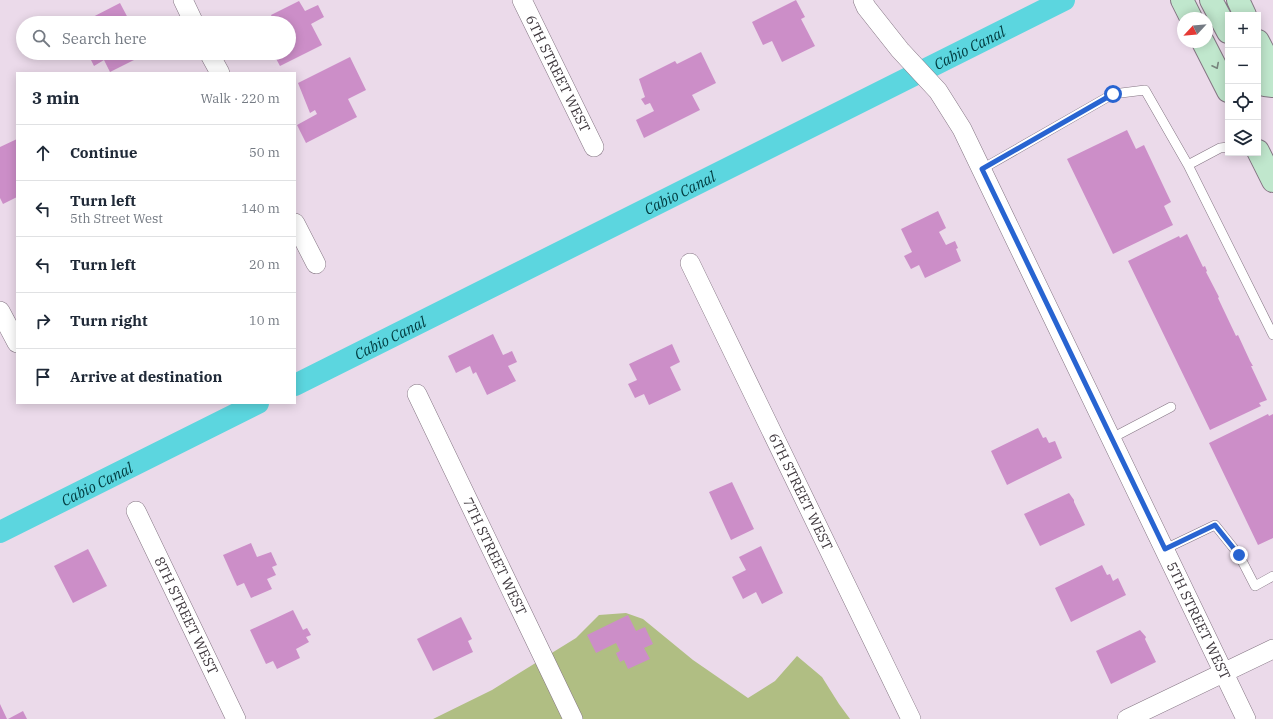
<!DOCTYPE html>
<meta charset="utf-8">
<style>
body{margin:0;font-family:"IBM Plex Serif",serif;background:#f2f2f3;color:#1f2937}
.controls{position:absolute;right:12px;top:12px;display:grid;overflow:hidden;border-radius:0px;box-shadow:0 2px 10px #0003}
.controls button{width:36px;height:36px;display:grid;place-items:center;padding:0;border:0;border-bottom:1px solid #e0e1e3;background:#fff;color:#1f2937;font:20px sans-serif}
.compass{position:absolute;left:1177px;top:12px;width:36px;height:36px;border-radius:50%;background:#fff;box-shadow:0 2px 10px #0003;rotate:244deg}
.stop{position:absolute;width:12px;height:12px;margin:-9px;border:3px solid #2864d1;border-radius:50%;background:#fff}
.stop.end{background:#2864d1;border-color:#fff;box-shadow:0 1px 4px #0008}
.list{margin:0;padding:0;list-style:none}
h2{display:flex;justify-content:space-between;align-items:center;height:52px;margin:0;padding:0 16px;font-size:17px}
h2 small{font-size:13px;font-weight:400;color:#747a83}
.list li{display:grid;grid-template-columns:26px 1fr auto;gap:12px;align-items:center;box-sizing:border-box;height:56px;padding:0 16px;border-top:1px solid #e0e1e3}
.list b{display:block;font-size:15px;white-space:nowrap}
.list p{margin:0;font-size:13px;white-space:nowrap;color:#747a83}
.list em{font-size:13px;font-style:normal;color:#747a83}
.icon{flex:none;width:22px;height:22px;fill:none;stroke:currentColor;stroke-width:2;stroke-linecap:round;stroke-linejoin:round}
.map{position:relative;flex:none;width:1273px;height:719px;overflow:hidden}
.search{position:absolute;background:#fff;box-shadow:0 2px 10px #0003;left:16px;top:16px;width:280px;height:44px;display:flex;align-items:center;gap:10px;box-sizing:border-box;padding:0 14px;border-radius:22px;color:#747a83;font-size:15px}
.panel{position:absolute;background:#fff;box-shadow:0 2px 10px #0003;left:16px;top:72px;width:280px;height:332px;border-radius:0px}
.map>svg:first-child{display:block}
</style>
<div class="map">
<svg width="1273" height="719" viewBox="0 0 1273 719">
<rect width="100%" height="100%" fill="#ebdaea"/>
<path fill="#b0be83" d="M 626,613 L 643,619 L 693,660 L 748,698 L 775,681 L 797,656 L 822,677 L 839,704 L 850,719 L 433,719 L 492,690 L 576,638 L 599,615 Z"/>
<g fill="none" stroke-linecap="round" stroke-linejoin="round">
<g stroke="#5cd6df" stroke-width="22">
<path id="s1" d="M 295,385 L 1064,0"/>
<path id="s2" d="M 0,532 L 258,403"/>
</g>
</g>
<path fill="#cc8ec8" d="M 796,0 L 805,17 L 801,19 L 815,46 L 782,62 L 772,41 L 763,45 L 752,22 Z
M 299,1 L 305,11 L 318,5 L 324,17 L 311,24 L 322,45 L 280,66 L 273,53 L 289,53 L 289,23 L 275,23 L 271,15 Z
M 120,3 L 129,20 L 127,21 L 128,23 L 86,23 L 85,21 Z
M 701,52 L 716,83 L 692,95 L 700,110 L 644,138 L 636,120 L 654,111 L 650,103 L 645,105 L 641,99 L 645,97 L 639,79 L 675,61 L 677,64 Z
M 90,53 L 143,53 L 144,55 L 110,72 L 104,60 L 94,66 L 88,54 Z
M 350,57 L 366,90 L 348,99 L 357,117 L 306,143 L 297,125 L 317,114 L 315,110 L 310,113 L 298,83 Z
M 1127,130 L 1136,149 L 1144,145 L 1171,202 L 1164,206 L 1173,225 L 1113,254 L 1067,159 Z
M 17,139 L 17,197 L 3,204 L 0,198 L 0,147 Z
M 938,211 L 946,228 L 939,232 L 946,245 L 955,241 L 958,248 L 956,249 L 961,261 L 925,278 L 919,265 L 911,269 L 904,256 L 912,252 L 901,229 Z
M 1187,234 L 1203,267 L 1205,266 L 1207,271 L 1206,272 L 1219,297 L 1218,298 L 1236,336 L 1238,335 L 1250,361 L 1253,366 L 1251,366 L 1267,400 L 1259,403 L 1261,406 L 1210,430 L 1128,261 L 1179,236 L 1180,238 Z
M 493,334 L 503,355 L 512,351 L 517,362 L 508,366 L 516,381 L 487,395 L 476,372 L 473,374 L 470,366 L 456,373 L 448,356 Z
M 672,344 L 680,362 L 670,367 L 681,390 L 649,405 L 644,394 L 635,398 L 628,384 L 637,380 L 629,364 Z
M 1268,414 L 1269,416 L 1273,414 L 1273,538 L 1258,545 L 1209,443 Z
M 1038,428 L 1043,438 L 1046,437 L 1049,443 L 1055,441 L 1062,458 L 1007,485 L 991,451 Z
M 732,482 L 754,529 L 731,540 L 709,492 Z
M 1069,493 L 1074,500 L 1074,502 L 1085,525 L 1040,546 L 1024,514 Z
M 251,543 L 257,557 L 271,552 L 277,565 L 272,567 L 276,575 L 267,579 L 272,589 L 251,598 L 244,583 L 237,586 L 223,555 Z
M 761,546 L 783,593 L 762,604 L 756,592 L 743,599 L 732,577 L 746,570 L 739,557 Z
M 88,549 L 107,586 L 73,603 L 54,566 Z
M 1102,565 L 1107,575 L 1110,574 L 1113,581 L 1118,578 L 1126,595 L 1071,622 L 1055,588 Z
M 293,610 L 303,630 L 307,628 L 311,635 L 306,637 L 309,642 L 296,649 L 300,658 L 277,669 L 273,661 L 266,664 L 250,630 Z
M 628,615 L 636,631 L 645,627 L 653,644 L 644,648 L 650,659 L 628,669 L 624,660 L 620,662 L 616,653 L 620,651 L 616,643 L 596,653 L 587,635 Z
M 461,617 L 472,639 L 468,641 L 473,652 L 433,671 L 417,639 Z
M 1140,630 L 1146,637 L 1145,639 L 1156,662 L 1111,684 L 1096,651 Z
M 0,704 L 7,719 L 0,719 Z
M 23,711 L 27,719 L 8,719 Z"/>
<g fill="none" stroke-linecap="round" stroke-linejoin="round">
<defs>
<path id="lane" d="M 1228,147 L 1220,148 L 1188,165 L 1273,335
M 982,169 L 1113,94 L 1145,90 L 1188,165
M 1112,438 L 1171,407
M 1165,549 L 1215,525 L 1239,555 L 1255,586 L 1273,576"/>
<g id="street">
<path d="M 183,0 L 194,23"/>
<path id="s3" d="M 522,0 L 594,147"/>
<path id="s4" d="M 863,0 L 866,7 L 900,50 L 938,91 L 962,129 L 1246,719"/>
<path d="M 209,53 L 220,73"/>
<path d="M 295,223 L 316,264"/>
<path id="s5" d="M 690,263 L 911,719"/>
<path d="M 0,311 L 17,343"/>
<path id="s6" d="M 417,394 L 573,719"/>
<path id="s7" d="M 136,511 L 236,719"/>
<path d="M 1127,719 L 1273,649"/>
</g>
<path id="secondary" d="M 1182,0 L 1191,18
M 1211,0 L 1228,32
M 1238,0 L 1245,15
M 1258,41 L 1273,70
M 1203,42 L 1228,91
M 1258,81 L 1265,85 L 1273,86
M 1258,151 L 1273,181"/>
</defs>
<use href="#lane" stroke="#847583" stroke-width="10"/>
<use href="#street" stroke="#847583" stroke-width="20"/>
<use href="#secondary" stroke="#847583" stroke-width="24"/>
<use href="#lane" stroke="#fff" stroke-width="9"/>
<use href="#street" stroke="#fff" stroke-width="19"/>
<use href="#secondary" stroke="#c0e7cd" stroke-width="22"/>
</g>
<defs><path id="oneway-chevron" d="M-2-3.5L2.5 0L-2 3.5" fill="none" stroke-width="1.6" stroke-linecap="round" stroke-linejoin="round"/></defs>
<use stroke="#78867e" href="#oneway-chevron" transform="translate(1216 66) rotate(63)"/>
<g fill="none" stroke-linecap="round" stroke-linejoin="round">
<path stroke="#2864d1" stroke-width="5" d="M 1113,94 L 982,169 L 1165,549 L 1215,525 L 1239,555"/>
</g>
<g text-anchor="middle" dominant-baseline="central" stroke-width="3" stroke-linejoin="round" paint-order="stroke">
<g font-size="14" fill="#3e373d" stroke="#ebdaea">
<text stroke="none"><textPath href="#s3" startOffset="82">6TH STREET WEST</textPath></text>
<text stroke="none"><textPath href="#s5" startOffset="254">6TH STREET WEST</textPath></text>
<text stroke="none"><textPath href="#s6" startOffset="180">7TH STREET WEST</textPath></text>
<text stroke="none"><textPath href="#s7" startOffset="116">8TH STREET WEST</textPath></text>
<text stroke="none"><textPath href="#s4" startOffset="709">5TH STREET WEST</textPath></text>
</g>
<g font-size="15" font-style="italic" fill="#003b3f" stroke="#ebdaea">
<text stroke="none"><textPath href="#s1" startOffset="754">Cabio Canal</textPath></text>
<text stroke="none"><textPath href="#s1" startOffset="430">Cabio Canal</textPath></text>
<text stroke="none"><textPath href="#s1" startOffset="106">Cabio Canal</textPath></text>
<text stroke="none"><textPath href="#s2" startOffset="108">Cabio Canal</textPath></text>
</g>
</g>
</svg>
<div class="controls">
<button>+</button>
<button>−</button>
<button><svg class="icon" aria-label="locate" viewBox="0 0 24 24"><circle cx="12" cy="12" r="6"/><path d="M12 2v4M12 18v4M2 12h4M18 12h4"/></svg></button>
<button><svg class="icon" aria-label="layers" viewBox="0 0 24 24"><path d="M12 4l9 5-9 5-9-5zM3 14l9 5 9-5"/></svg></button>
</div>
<svg class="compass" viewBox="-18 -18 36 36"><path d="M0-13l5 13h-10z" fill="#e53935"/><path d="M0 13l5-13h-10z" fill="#747a83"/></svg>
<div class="stop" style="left:1113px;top:94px"></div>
<div class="stop end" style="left:1239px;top:555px"></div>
<div class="search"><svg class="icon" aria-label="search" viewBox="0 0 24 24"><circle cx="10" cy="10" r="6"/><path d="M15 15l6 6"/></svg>Search here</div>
<section class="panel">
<h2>3 min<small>Walk · 220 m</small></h2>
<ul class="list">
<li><svg class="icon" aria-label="ahead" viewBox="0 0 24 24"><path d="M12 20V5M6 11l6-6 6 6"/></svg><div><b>Continue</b></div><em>50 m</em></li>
<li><svg class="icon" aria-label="left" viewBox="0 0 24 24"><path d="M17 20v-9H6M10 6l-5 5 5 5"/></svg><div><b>Turn left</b><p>5th Street West</p></div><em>140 m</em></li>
<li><svg class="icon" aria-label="left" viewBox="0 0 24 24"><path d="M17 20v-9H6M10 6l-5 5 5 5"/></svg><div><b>Turn left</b></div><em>20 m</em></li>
<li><svg class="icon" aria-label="right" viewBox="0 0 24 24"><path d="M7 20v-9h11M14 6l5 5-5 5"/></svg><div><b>Turn right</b></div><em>10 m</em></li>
<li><svg class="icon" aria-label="arrive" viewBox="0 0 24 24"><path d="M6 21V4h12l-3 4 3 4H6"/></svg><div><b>Arrive at destination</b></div></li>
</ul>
</section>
</div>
